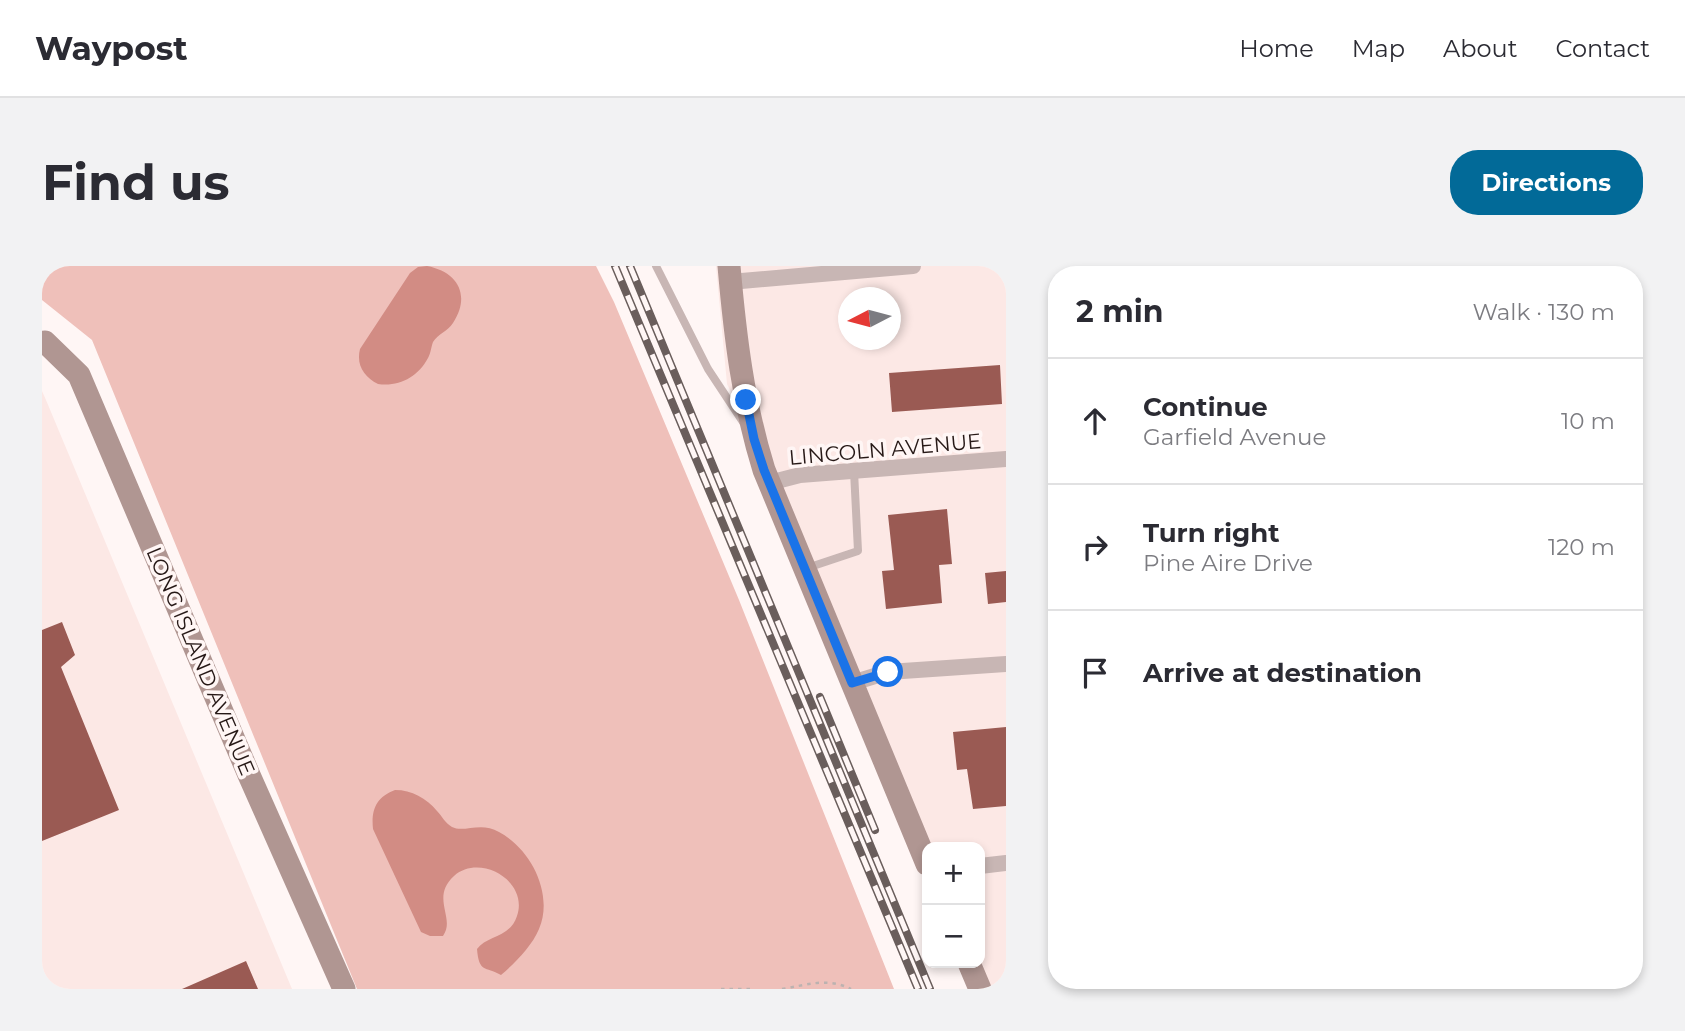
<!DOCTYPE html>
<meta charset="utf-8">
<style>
body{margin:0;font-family:Montserrat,sans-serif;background:#f2f2f3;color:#2b2b33}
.controls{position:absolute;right:21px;bottom:21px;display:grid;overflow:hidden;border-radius:14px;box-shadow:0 4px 10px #0003}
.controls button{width:63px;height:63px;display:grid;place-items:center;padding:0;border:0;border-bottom:2px solid #e1e1e2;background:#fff;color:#2b2b33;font:35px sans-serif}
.compass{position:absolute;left:796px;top:21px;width:63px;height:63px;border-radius:50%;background:#fff;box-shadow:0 4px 10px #0003;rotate:264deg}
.stop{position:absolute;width:21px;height:21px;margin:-16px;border:5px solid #1a73e8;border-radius:50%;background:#fff}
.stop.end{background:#1a73e8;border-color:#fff;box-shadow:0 2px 7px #0008}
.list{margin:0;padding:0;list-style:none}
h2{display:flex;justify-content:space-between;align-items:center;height:91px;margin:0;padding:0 28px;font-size:30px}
h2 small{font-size:23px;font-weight:400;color:#7c7c81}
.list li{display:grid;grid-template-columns:46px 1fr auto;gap:21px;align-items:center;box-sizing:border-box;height:126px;padding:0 28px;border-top:2px solid #e1e1e2}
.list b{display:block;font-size:26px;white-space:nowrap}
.list p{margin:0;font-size:23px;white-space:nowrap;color:#7c7c81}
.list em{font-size:23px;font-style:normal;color:#7c7c81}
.icon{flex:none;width:38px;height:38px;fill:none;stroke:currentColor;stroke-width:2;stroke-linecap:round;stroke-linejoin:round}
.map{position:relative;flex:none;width:964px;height:723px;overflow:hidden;border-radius:28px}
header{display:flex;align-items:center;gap:42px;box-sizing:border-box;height:98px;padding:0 35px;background:#fff;border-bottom:2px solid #e1e1e2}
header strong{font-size:33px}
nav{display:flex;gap:38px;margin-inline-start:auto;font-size:24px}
.intro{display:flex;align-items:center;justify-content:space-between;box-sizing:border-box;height:168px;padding:0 42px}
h1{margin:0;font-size:49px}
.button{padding:18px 32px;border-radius:28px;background:#026a98;color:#fff;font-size:24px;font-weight:700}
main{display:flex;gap:42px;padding:0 42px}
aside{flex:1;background:#fff;border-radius:28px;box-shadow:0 4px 10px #0003}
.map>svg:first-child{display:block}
</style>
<header>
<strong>Waypost</strong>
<nav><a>Home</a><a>Map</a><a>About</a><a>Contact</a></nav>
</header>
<div class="intro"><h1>Find us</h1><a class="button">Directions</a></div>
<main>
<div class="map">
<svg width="964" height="723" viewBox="0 0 964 723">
<rect width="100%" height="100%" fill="#fff6f5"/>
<path fill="#fce8e5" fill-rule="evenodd" d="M 674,0 L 964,0 L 964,723 L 938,723 L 938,581 L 885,581 L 712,173 L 685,118 ZM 806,32 L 848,32 L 848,74 L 806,74 Z
M 0,125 L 4,134 L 250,723 L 0,723 Z"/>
<path fill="#efc0ba" d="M 0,0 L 554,0 L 572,36 L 697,334 L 852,723 L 315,723 L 50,74 L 0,34 Z"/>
<path fill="#d28c84" d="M 385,0 C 416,6 429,29 411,57 C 406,65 396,68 391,76 C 389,81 389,87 386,92 C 376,111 357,121 336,118 C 322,111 314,99 318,83 L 368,7 L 376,1 Z
M 353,524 C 370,524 384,532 395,545 C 400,550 403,557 410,561 C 422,567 439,555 457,566 C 489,583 512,628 497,663 C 490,680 473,697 459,709 C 443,700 437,707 435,683 C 445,669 468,672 475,650 C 487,615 438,587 412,610 C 388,632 414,652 401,670 L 388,670 L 379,666 L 331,563 C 329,544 334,531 353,524 Z"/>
<path fill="#9a5a53" d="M 958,99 L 960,138 L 850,146 L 847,107 Z
M 905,243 L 910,298 L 897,299 L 900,337 L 844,343 L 840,305 L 852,304 L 846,249 Z
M 964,305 L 964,336 L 946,338 L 943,307 Z
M 20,356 L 33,389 L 19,401 L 77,544 L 0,575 L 0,364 Z
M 964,461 L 964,540 L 931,543 L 925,503 L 915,504 L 911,466 Z
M 204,695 L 216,723 L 140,723 Z"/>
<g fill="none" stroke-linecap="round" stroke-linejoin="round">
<path stroke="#bcb2b0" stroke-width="2.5" stroke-dasharray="3.5 5" stroke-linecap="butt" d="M 679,723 L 710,723
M 740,723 C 765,719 785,711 809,723"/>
<path stroke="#c8b6b4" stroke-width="8" d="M 614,0 L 666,103 L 701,156
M 765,302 L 816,285 L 812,205"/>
<path stroke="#c8b6b4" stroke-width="16" d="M 688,16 L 871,0
M 727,217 L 758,209 L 964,193
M 810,417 L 846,406 L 964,398
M 938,600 L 964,597"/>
<path stroke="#b09692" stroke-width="23" d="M 687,0 C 693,69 701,137 722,204 L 885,598
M 3,76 L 37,109 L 207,509 L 302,723
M 927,697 L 938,723"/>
<defs>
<path id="rail" d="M 573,0 L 876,723
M 588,0 L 888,723
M 778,431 L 833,564"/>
</defs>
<use href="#rail" stroke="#6a5e5c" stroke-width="8"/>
<use href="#rail" stroke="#fff6f5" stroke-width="5" stroke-dasharray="16" stroke-linecap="butt"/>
</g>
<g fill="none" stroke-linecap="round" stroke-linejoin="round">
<path stroke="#1a73e8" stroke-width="9" d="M 704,134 L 712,173 L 722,204 L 810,417 L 846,406"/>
</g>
<g text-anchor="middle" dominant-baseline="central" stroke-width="7" stroke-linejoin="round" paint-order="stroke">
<g font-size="21" fill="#261816" stroke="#fff6f5">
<text transform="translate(843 183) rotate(-5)">LINCOLN AVENUE</text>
<text transform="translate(159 395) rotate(67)">LONG ISLAND AVENUE</text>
</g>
</g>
</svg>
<div class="controls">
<button>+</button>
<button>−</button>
</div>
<svg class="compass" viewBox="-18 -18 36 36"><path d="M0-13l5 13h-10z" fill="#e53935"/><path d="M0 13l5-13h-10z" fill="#7c7c81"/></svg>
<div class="stop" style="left:846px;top:406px"></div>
<div class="stop end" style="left:704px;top:134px"></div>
</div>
<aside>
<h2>2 min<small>Walk · 130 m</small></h2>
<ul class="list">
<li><svg class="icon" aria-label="ahead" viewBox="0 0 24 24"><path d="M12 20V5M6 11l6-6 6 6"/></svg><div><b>Continue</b><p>Garfield Avenue</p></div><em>10 m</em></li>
<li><svg class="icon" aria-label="right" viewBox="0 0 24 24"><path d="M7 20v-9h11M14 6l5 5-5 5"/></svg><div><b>Turn right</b><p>Pine Aire Drive</p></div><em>120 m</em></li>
<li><svg class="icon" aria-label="arrive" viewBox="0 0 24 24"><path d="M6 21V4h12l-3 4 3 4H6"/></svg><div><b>Arrive at destination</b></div></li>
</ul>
</aside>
</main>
